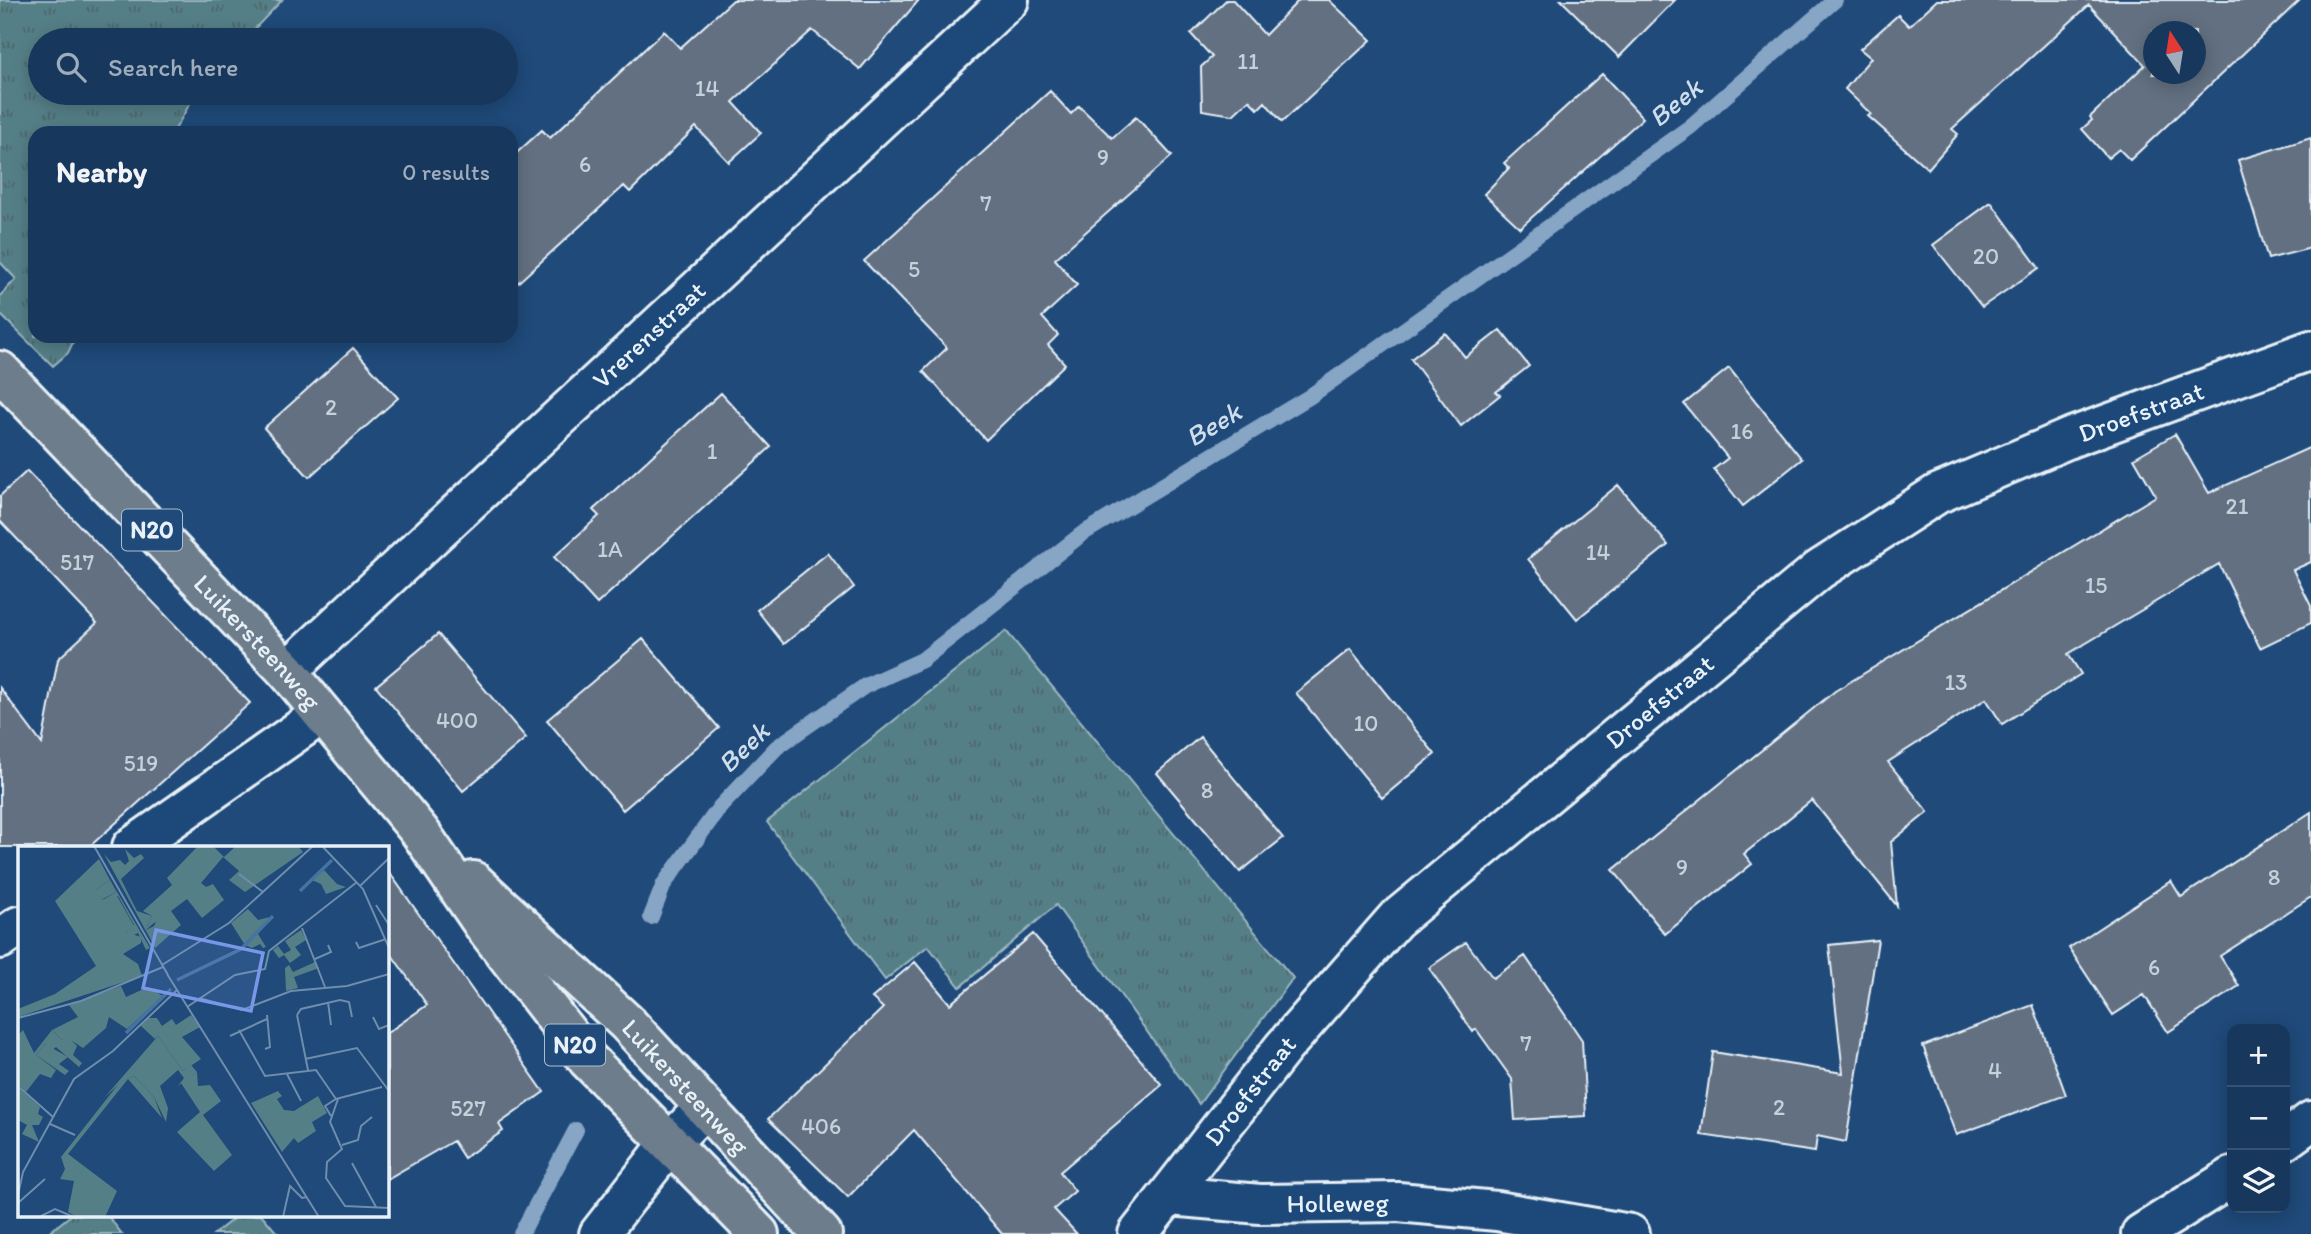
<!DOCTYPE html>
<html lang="en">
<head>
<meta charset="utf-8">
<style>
	body { margin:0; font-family:Itim,sans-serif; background:#244365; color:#f1f3f6 }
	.controls { position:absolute; right:21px; bottom:21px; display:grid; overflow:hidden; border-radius:14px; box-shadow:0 4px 18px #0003 }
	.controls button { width:63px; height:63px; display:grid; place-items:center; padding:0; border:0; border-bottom:2px solid #365272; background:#17385c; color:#f1f3f6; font:35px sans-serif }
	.compass { position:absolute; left:2143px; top:21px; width:63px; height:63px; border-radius:50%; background:#17385c; box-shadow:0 4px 18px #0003; rotate:348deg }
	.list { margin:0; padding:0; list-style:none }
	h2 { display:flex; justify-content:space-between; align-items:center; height:91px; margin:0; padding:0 28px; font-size:30px }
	h2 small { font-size:23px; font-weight:400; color:#9eacbb }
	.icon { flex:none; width:38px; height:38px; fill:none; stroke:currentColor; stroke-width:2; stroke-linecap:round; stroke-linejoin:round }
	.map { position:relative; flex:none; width:2311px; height:1234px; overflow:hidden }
	.search { position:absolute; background:#17385c; box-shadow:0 4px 18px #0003; left:28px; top:28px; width:490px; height:77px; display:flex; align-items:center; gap:18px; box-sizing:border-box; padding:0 24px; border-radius:38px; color:#9eacbb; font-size:26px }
	.panel { position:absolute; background:#17385c; box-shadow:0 4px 18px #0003; left:28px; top:126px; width:490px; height:217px; border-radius:21px }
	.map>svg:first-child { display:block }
	.grass { fill:url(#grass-tufts); stroke:#9eb8c0; stroke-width:2 }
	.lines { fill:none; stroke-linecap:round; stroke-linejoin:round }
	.stream { stroke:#87a5c4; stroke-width:16 }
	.building { fill:#626f81; stroke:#e8f1f8; stroke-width:2; fill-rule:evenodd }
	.minor-casing { stroke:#e8f1f8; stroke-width:44 }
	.major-casing { stroke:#e8f1f8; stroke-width:44 }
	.minor { stroke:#1f4a7a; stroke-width:38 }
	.major { stroke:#6d7d8c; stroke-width:38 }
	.labels { text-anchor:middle; stroke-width:7; stroke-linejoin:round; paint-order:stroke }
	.number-label { font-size:23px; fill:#c6d0da }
	.shield { fill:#1f4a7a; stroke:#acbfd2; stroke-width:2 }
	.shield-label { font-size:24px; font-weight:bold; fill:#e8f1f8 }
	.street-label { font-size:26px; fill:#e8f1f8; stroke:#1f4a7a }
	.water-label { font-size:28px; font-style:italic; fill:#d0deeb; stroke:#1f4a7a }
	.inset-river { fill:none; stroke:#4673a1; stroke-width:3.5 }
	.inset-road { fill:none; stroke:#6f8dac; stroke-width:2 }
	.view { fill:#7897e6; fill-opacity:0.15; stroke:#7897e6; stroke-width:3.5 }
	.inset-edge { fill:none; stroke:#e8f1f8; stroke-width:3.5 }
</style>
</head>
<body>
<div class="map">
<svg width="2311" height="1234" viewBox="0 0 2311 1234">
	<defs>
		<pattern id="grass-tufts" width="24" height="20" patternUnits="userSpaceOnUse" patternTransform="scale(1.75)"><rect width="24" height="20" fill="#547f87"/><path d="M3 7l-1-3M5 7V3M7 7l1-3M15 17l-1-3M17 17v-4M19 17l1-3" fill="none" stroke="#4e666c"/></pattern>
	</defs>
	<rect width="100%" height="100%" fill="#1f4a7a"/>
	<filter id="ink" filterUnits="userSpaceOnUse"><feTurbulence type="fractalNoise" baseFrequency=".0143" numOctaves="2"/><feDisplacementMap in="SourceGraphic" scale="14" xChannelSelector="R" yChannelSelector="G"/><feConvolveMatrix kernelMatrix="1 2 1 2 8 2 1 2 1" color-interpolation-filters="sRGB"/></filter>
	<g filter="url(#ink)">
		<!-- grass -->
		<path class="grass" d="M0 0H282L244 40H40V93H196L173 133H35V336H76L68 353 53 366 0 314V296L16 279 0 262Z
			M1006 631 1293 978 1199 1104 1056 905 960 987 928 946 885 980 767 822Z
			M71 1215H107L122 1234H47Z
			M238 1215H262L278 1234H214Z"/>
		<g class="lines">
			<!-- stream -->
			<path class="stream" d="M651 917 664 884 720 807 777 747 865 686 922 660 1082 534 1309 397 1690 127 1835 0
				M521 1234 576 1130"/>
		</g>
		<!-- building -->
		<path class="building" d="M733 0H919L860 69 812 30 733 102 761 133 729 162 696 127 630 192 624 186 511 289V158L542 130 550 138 664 31 680 48Z
			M1226 0H1233L1265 35 1299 0H1329L1371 40 1282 122 1265 102 1258 109 1249 100 1233 115 1202 110 1201 67 1212 57 1191 34Z
			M1561 0H1675L1619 57Z
			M1937 0H2300L2130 160 2119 149 2108 158 2082 129 2092 120 2090 117 2145 65 2089 5 1952 129 1958 134 1928 169 1868 116 1871 114 1845 89 1871 58 1860 49 1898 15 1909 26ZM2153 32H2195V74H2153Z
			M1602 74 1643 118 1520 228 1484 194 1509 168 1504 163Z
			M1050 91 1071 114 1079 106 1112 138 1136 117 1172 156 1055 259 1077 285 1042 317 1058 335 1048 345 1065 364 986 440 923 371 947 348 864 261Z
			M2311 138V248L2268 259 2238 160Z
			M1991 202 2039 268 1982 307 1933 245Z
			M1500 330 1529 366 1496 392 1500 395 1461 426 1411 359 1445 333 1465 357Z
			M353 348 398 398 309 477 264 428Z
			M1729 368 1802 459 1743 506 1714 469 1728 458 1684 404Z
			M721 393 771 447 597 604 554 557 599 516 593 510Z
			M2175 434 2209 493 2311 447V562L2293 570 2311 606V623L2260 648 2219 564 2068 654 2081 674 2002 724 1986 699 1888 762 1928 812 1891 842 1897 906 1812 800 1744 854 1752 864 1665 934 1613 870 1835 691 2156 496 2134 458Z
			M27 471 250 703 89 847H0V688L42 744 58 659 97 623 0 521V496Z
			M1618 485 1668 545 1577 619 1528 559Z
			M828 553 854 587 784 644 757 610Z
			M438 634 526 738 463 791 376 686Z
			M643 639 719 728 623 810 547 720Z
			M1350 649 1435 754 1382 798 1296 693Z
			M1200 737 1283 838 1240 872 1157 773Z
			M2311 812V897L2220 956 2239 986 2168 1032 2144 995 2113 1015 2069 948 2171 881 2181 897Z
			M387 869 544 1092 499 1124 503 1131 464 1158 453 1141 387 1179V1033L427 1005 387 948Z
			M1033 934 1162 1085 1060 1172 1075 1191 1054 1209 1077 1234H1002L914 1130 848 1197 768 1119 883 1008 872 998 915 962 950 1004Z
			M1878 940 1846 1142 1817 1136 1815 1152 1701 1135 1713 1052 1843 1073 1829 945Z
			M1466 942 1493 978 1525 956 1582 1040 1586 1116 1515 1120 1512 1079 1476 1029 1473 1032 1429 968Z
			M2033 1005 2066 1095 1956 1135 1923 1046Z"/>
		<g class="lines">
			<defs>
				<g id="minor">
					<path id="s1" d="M287 671 1009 0"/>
					<path d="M132 847 322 714"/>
					<path d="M0 939 19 926"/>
					<path d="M2285 1140 2311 1121"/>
					<path id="s2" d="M1170 1196 1260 1204 1398 1202 1497 1211 1630 1234"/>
					<path d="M599 1234 670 1143 704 1108"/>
					<path id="s3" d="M1138 1234 1283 1048 1395 920 1819 570 1937 494 2072 437 2311 350"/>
					<path d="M2141 1234 2232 1177"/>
				</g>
				<g id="major">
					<path id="s4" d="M0 371 287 671 420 832 485 927 588 1060 759 1234"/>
					<path id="s5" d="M473 881 627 1023 822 1234"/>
				</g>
			</defs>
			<!-- minor casing -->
			<use href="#minor" class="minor-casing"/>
			<!-- major casing -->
			<use href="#major" class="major-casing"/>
			<!-- minor -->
			<use href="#minor" class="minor"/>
			<!-- major -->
			<use href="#major" class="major"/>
		</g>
	</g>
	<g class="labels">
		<!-- number labels -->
		<g class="number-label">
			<text x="1248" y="69">11</text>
			<text x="707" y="96">14</text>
			<text x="1103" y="165">9</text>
			<text x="585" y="172">6</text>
			<text x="986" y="211">7</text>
			<text x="1986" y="264">20</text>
			<text x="914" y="277">5</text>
			<text x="331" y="415">2</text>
			<text x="1742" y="439">16</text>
			<text x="712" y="459">1</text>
			<text x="2237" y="514">21</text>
			<text x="610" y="557">1A</text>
			<text x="1598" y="560">14</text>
			<text x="77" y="570">517</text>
			<text x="2096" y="593">15</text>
			<text x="1956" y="690">13</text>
			<text x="457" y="728">400</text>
			<text x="1366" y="731">10</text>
			<text x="141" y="771">519</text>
			<text x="1207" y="798">8</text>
			<text x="1682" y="875">9</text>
			<text x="2274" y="885">8</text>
			<text x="2154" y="975">6</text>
			<text x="1526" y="1051">7</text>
			<text x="1995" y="1078">4</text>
			<text x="1779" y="1115">2</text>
			<text x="468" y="1116">527</text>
			<text x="821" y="1134">406</text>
		</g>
		<!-- shield labels -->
		<g class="shield">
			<rect x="122" y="509.5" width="60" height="41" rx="5"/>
			<rect x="545" y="1024.5" width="60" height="41" rx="5"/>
		</g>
		<g class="shield-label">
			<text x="152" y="538">N20</text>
			<text x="575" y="1053">N20</text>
		</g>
		<!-- street labels -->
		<g class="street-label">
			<text dy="9" stroke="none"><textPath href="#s1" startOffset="494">Vrerenstraat</textPath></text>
			<text dy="9" stroke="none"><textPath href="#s3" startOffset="1316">Droefstraat</textPath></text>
			<text dy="9" stroke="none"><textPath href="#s4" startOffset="374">Luikersteenweg</textPath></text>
			<text dy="9" stroke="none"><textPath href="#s3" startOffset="749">Droefstraat</textPath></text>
			<text dy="9" stroke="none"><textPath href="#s5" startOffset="296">Luikersteenweg</textPath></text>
			<text dy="9" stroke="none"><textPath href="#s3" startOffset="182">Droefstraat</textPath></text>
			<text dy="9" stroke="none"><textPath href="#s2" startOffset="168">Holleweg</textPath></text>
		</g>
		<!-- water labels -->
		<g class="water-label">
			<text transform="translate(1675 102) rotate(-39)" y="10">Beek</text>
			<text transform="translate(1213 424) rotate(-31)" y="10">Beek</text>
			<text transform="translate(743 747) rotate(-44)" y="10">Beek</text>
		</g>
	</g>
	<!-- overview -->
	<g transform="translate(18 846)">
		<rect width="371" height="371" fill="#1f4a7a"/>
		<path d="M180 0H195L206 11 218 0H280L285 6 227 46 211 34 221 25 205 11 183 37 188 41 195 38 206 54 184 72 169 53 153 65 163 79 137 102 128 84 136 80 138 76 129 81 134 70 125 65 154 39 149 32ZM81 13 92 34 77 44 96 41 98 46 83 54 99 50 116 80 108 86 123 91V97L105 108 120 118 124 130 0 171V163L37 148 78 120 37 55ZM306 24 319 38 328 41 308 48 303 38 294 34ZM230 63 240 74 252 71 240 88 248 101 245 102 242 98 234 102 227 99 213 77ZM283 84 288 94 277 101 283 109 272 117 266 109 261 112 255 104 260 100 266 108 273 104 267 95ZM297 116 301 122 276 131 280 142 268 145 267 122 271 119 275 126ZM103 140 108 151 130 141 145 150 109 183 91 171 88 182 65 202 51 193 44 194 34 184 60 171 51 159ZM173 169 182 181 164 191 183 213 165 225 140 190 137 193 122 179 129 172H139L144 180 154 173 158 179ZM27 198 50 211 41 218 51 225 47 229 18 209ZM179 226 180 240 192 239 203 255 185 269 214 309 196 325 159 286 182 266 163 237ZM116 230 136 251 144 272 110 233 50 308 99 345 87 371H59L50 366 56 335 42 333 47 323 43 311 102 236ZM0 241 22 261 20 268 25 271 21 279H14L21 296 4 288 9 279 0 274ZM260 245 264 250 259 253 266 264 276 265 300 250 309 267 294 276 298 285 280 297 276 292 264 306 233 257Z" fill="#547f87"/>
		<path d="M107 3 116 12 123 8 126 12 103 33 119 65 134 70 129 81 149 65 128 84 135 98 86 8 93 16 102 14 107 19 111 15ZM92 34 132 102 128 104 120 87 112 91 108 86 116 79 100 50 85 59 83 55 98 46 96 41 81 50 77 44ZM5 184 16 207 34 184 44 194 51 192 59 200 55 209 64 217 61 221 38 201 34 204 27 198 18 209 38 224 33 232 22 228 8 246 0 238V189ZM140 190 165 225 173 219 179 226 160 240 166 232 160 224 142 240 150 262 148 276 136 251 116 230 103 236 86 252Z" fill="#547f87"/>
		<path class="inset-river" d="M282 45 314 14M159 134 223 103 255 70M108 187 153 143"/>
		<path class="inset-road" d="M76 0 150 129M304 0 345 43 371 102M221 28 245 46M342 40 371 12M358 59 371 79M284 82 307 141M338 96 341 102 368 93M297 113 313 106 310 99M144 119 211 77 295 0M149 128 301 371M181 152 224 164 273 145 329 140 371 128M310 156 313 179M169 161 217 129 247 123 251 105 339 36M279 169 283 163 322 154 331 156 334 171M279 169 290 224M355 171 361 183 371 179M0 172 63 155 145 121M221 184 247 230 298 224 318 253M212 190 249 173M247 203 252 201 249 169M287 213 339 202 371 245M269 228 283 255M0 240 35 271M320 253 312 276 324 303 309 316 308 332 327 360 371 362M313 270 307 260 318 253 364 241M32 278 57 289M324 299 340 294 343 280 354 271M371 302V343M334 317 358 361M0 349 5 326 56 233 95 205 159 144M0 357 27 333M21 371 37 363 56 371M265 371 272 340 284 352 289 351"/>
		<path class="view" d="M138 84 245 107 233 165 125 142Z"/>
		<rect width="371" height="371" class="inset-edge"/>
	</g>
</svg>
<div class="controls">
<button>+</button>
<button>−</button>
<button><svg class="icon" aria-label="layers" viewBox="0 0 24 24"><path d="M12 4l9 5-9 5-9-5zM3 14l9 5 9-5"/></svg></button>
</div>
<svg class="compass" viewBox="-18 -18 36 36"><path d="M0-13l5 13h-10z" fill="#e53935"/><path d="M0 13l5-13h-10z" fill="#9eacbb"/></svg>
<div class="search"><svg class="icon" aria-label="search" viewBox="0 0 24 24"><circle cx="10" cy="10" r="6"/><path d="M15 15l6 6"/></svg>Search here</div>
<section class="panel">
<h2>Nearby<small>0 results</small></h2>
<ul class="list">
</ul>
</section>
</div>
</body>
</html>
